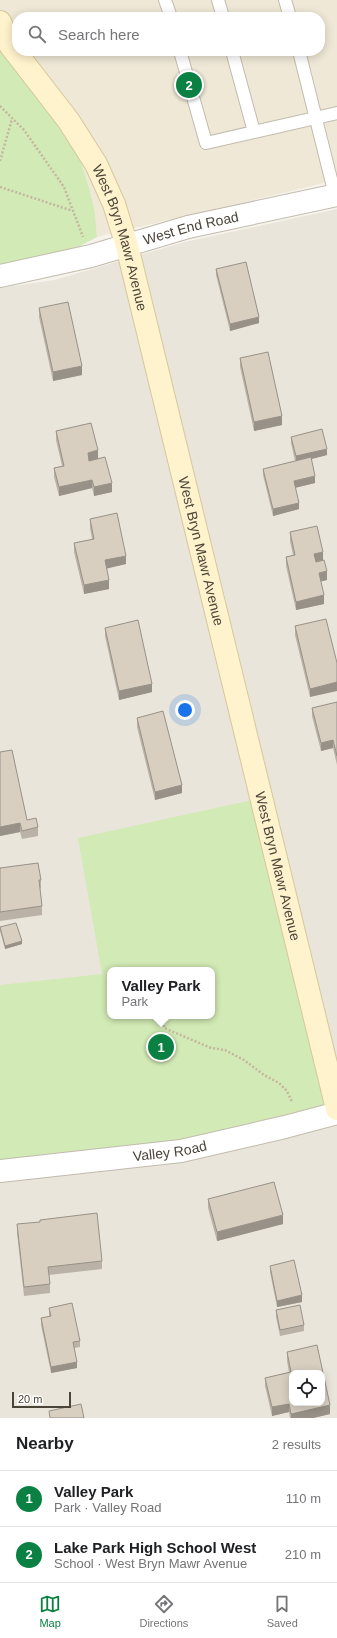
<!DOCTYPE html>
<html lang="en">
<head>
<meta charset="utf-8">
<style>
	body { margin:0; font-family:Arial,sans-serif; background:#f2f2f2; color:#202124 }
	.controls { position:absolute; right:12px; bottom:12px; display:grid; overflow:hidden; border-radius:8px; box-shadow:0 2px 10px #0003 }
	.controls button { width:36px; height:36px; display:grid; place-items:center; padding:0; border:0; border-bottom:1px solid #e0e0e0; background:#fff; color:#202124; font:20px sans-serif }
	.scale { position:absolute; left:12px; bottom:10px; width:59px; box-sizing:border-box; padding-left:4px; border:2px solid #4b4439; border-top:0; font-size:11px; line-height:14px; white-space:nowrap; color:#4b4439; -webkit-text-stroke:3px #fff; paint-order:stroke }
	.you { position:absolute; left:185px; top:710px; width:14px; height:14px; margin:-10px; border:3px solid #fff; border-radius:50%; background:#1a73e8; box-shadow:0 0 0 6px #1a73e833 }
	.badge { display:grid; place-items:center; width:26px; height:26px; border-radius:50%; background:#0b8043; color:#fff; font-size:13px; font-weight:700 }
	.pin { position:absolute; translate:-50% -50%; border:2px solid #fff; box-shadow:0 1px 4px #0006 }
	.popup { position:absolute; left:107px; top:967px; width:108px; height:52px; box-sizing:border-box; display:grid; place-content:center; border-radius:8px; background:#fff; filter:drop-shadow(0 1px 3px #0005); font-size:13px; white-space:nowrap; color:#757577 }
	.popup b { font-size:15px; color:#202124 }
	.popup::after { content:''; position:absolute; left:50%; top:100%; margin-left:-8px; border:8px solid transparent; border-top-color:#fff }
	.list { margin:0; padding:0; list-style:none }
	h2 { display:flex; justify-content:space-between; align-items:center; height:52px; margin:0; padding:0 16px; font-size:17px }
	h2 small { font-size:13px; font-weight:400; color:#757577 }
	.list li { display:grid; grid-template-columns:26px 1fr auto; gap:12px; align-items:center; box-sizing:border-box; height:56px; padding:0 16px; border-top:1px solid #e0e0e0 }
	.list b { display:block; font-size:15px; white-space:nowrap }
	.list p { margin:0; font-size:13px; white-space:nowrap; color:#757577 }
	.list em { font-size:13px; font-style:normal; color:#757577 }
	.icon { flex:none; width:22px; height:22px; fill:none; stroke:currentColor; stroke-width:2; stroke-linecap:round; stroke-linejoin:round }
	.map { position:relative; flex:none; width:337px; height:1418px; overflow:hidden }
	.search { position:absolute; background:#fff; box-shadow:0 2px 10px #0003; left:12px; right:12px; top:12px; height:44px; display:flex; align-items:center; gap:10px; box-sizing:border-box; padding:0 14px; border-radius:16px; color:#757577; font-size:15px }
	.sheet { height:164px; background:#fff }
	nav { display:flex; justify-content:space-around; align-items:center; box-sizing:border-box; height:56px; border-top:1px solid #e0e0e0; background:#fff; font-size:11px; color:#757577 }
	nav a { display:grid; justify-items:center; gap:2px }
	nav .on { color:#0b8043 }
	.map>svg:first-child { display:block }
	.residential { fill:#eae5da; fill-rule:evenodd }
	.education { fill:#efe8d6; fill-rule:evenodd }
	.green { fill:#d2eab5; fill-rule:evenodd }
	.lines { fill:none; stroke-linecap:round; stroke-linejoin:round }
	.lane-casing { stroke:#c2bbae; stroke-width:14 }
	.street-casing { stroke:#c2bbae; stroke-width:24 }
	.secondary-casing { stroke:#d6c79b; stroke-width:24 }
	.path { stroke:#c4b79f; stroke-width:2.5; stroke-dasharray:2 2; stroke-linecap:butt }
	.lane { stroke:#fff; stroke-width:12 }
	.street { stroke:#fff; stroke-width:22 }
	.secondary { stroke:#fff3cd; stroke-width:22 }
	.wall { fill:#bab2a6 }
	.shaded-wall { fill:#979187 }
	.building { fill:#d8cfc1; stroke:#979187; fill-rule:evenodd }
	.labels { text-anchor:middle; stroke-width:3.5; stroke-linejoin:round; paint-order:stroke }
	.street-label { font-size:14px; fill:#4b4439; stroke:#fff }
</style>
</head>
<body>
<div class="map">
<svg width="337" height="1418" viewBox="0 0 337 1418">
	<rect width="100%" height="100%" fill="#f6f3ec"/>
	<!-- residential -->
	<path class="residential" d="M337 209V1418H0V288L54 280 185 242ZM110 970H212V1016H110ZM292 1373H322V1403H292Z"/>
	<!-- education -->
	<path class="education" d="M0 0H337V180L97 237 95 213 90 191 68 120 10 45 0 22ZM17 17H320V51H17Z"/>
	<!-- green -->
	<path class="green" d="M0 22 68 120 90 191 95 213 97 237 80 246 0 267Z
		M262 798 337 1109 285 1127 0 1171V985L102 974 78 838ZM110 970H212V1016H110Z"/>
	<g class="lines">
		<defs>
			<path id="lane" d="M165 0 171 17
				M218 0 223 17
				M285 0 290 17
				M180 51 206 143 337 113
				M232 51 254 132
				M299 51 335 195"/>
			<g id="street">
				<path id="s1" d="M0 276 91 256 188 227 337 195"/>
				<path id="s2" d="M0 1171 181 1151 285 1127 337 1113"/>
			</g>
			<g id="secondary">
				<path id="s3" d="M0 22 10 45 68 120 96 164 114 204 127 246 337 1109"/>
			</g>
		</defs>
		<!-- lane casing -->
		<use href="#lane" class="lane-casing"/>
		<!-- street casing -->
		<use href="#street" class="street-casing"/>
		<!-- secondary casing -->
		<use href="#secondary" class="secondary-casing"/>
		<!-- path -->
		<path class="path" d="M0 106 24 130 64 187 83 237
			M0 161 12 119
			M0 187 73 211
			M159 1016 165 1021 164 1028 211 1048 225 1050 244 1060 264 1075 279 1083 287 1091 292 1102"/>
		<!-- lane -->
		<use href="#lane" class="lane"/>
		<!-- street -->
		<use href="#street" class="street"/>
		<!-- secondary -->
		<use href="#secondary" class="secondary"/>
	</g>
	<!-- wall -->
	<path class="wall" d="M216 269 259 323 230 331 216 275Z
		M39 308 82 375 53 381 39 317Z
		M240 358 282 425 254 431 240 367Z
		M56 431 98 459 112 492 94 496 92 488 59 496 54 477V468L62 466 56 440Z
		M291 437 327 455 311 459 315 483 295 488 299 509 273 516 263 475V469L295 461 291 443Z
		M90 519 126 564 107 568 109 589 84 594 74 552V543L92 539 90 528Z
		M290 532 323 560 327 580 321 581 324 604 296 610 286 566V557L293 555 290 541Z
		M295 626 337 663 310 697 295 635Z
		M105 628 152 692 119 700 105 636Z
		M337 702V765L333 748 321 751 312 716V708Z
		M137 718 182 793 155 800 137 727Z
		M0 752 27 820 38 827V836L22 839 20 832 0 836Z
		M0 868 41 880V888L40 889 42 906V915L0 921Z
		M0 927 22 944 5 949 0 931Z
		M208 1199 283 1224 217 1241 208 1208Z
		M17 1224 102 1261V1269L49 1275 50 1284V1293L24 1296 17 1233Z
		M270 1266 302 1302 277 1307 270 1272Z
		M49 1308 80 1341V1347L74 1348 77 1368 51 1373 41 1325V1318L49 1317Z
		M276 1310 304 1325V1331L280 1336 276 1317Z
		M287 1352 330 1414 313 1418H290L289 1412 272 1416 265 1386V1378L289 1372 287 1361Z"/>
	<!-- shaded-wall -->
	<path class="shaded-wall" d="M259 317V323L230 331V324Z
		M82 366V375L53 381V372Z
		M282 416V425L254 431V422Z
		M327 449V455L296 463V456Z
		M98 450V459L88 462V453Z
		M315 476V483L294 488V481Z
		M92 480V488L59 496V487Z
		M112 483V492L94 496V487Z
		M299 503V509L273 516V509Z
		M323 552V560L314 562V554Z
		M126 556V564L105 569V560Z
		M327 571V580L319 582V573Z
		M109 580V589L84 594V585Z
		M324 595V604L296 610V602Z
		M337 682V691L310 697V689Z
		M152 684V692L119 700V691Z
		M333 740V748L321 751V743Z
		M182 785V793L155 800V792Z
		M20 823V832L0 836V827Z
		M22 941V944L5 949V946Z
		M283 1215V1224L217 1241V1232Z
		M302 1295V1302L277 1307V1301Z
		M77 1362V1368L51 1373V1367Z
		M289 1404V1412L272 1416V1407Z
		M330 1405V1414L313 1418H291V1414Z"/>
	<!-- building -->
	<path class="building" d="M246 262 259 317 230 324 216 269Z
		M68 302 82 366 53 372 39 308Z
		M268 352 282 416 254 422 240 358Z
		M91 423 98 450 88 453 89 461 105 457 112 483 94 487 92 480 59 487 54 468 64 466 56 431Z
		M322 429 327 449 296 456 291 437Z
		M311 457 315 476 294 481 299 503 273 509 263 469Z
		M117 513 126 556 105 560 109 580 84 585 74 543 94 539 90 519Z
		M317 526 323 552 314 554 316 562 324 560 327 571 319 573 324 595 296 602 286 557 295 555 290 532Z
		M326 619 337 663V682L310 689 295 626Z
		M138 620 152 684 119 691 105 628Z
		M337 702V756L333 740 321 743 312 708Z
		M163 711 182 785 155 792 137 718Z
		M12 750 27 820 36 818 38 827 22 831 20 823 0 827V752Z
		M38 863 41 880H39L42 906 0 912V868Z
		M16 923 22 941 5 946 0 927Z
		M274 1182 283 1215 217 1232 208 1199Z
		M97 1213 102 1261 48 1267 50 1284 24 1287 17 1224 40 1222V1220Z
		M294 1260 302 1295 277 1301 270 1266Z
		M72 1303 80 1341 73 1342 77 1362 51 1367 41 1318 51 1316 49 1308Z
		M300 1305 304 1325 280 1330 276 1310Z
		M317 1345 330 1405 291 1414 289 1404 272 1407 265 1378 291 1372 287 1352ZM292 1373H322V1403H292Z
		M81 1404 84 1418H50L49 1411Z"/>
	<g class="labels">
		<!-- street labels -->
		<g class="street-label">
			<text dy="5" stroke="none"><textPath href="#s1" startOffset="197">West End Road</textPath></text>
			<text dy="5" stroke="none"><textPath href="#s3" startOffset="250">West Bryn Mawr Avenue</textPath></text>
			<text dy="5" stroke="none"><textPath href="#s3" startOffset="574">West Bryn Mawr Avenue</textPath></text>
			<text dy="5" stroke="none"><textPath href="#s3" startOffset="898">West Bryn Mawr Avenue</textPath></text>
			<text dy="5" stroke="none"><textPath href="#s2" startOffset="171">Valley Road</textPath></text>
		</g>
	</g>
</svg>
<div class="controls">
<button><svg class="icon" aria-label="locate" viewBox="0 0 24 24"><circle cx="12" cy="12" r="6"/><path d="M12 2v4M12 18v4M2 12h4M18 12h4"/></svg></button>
</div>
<div class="scale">20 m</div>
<div class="you"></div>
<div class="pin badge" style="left:161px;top:1047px">1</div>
<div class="popup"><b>Valley Park</b>Park</div>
<div class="pin badge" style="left:189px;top:85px">2</div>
<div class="search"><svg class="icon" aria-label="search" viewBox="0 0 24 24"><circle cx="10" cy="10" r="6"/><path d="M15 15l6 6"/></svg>Search here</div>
</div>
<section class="sheet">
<h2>Nearby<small>2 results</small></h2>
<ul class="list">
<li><span class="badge">1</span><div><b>Valley Park</b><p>Park · Valley Road</p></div><em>110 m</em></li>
<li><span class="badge">2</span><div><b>Lake Park High School West</b><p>School · West Bryn Mawr Avenue</p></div><em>210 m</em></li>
</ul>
</section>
<nav>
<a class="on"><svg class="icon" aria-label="map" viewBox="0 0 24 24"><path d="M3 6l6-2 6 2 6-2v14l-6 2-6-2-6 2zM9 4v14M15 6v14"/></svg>Map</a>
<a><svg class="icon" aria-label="directions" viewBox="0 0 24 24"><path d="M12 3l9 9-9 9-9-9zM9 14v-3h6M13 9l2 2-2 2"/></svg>Directions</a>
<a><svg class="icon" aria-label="saved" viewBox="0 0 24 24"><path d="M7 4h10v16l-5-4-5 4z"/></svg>Saved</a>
</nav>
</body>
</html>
